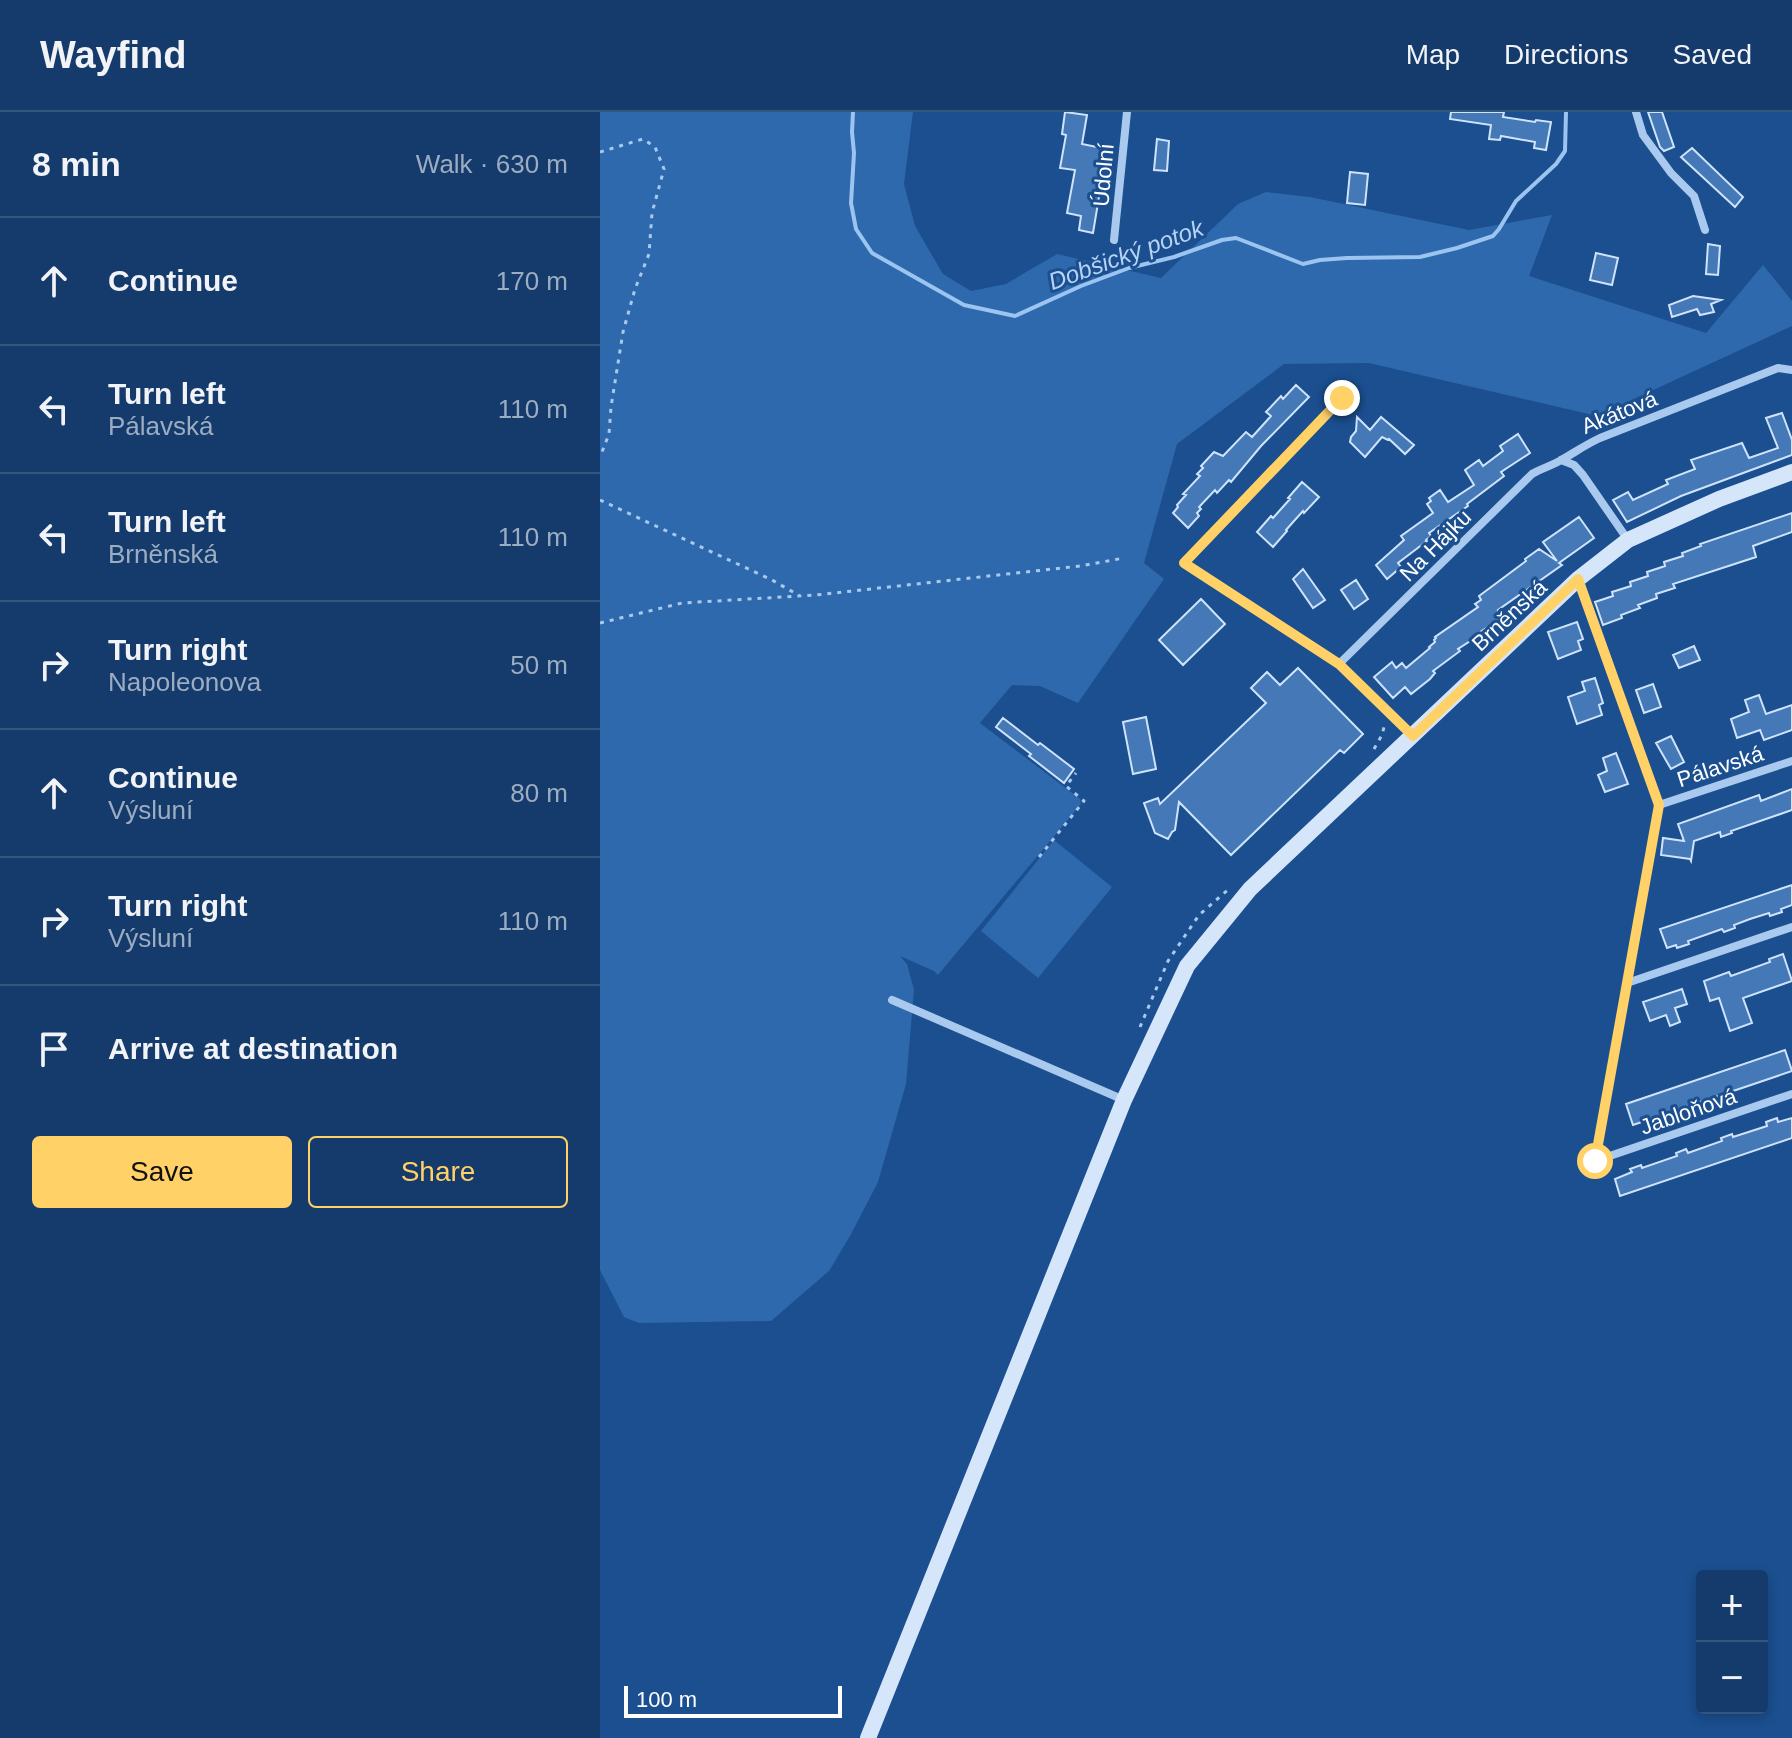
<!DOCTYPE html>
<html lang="en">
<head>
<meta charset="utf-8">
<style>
	body { margin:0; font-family:Arial,sans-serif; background:#1d4271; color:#f1f3f6 }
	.controls { position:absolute; right:24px; bottom:24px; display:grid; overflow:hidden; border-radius:8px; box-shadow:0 4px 12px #0003 }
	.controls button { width:72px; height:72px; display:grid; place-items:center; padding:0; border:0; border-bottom:2px solid #33557e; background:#143b6b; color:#f1f3f6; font:40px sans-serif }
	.scale { position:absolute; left:24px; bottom:20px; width:218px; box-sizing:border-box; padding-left:8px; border:4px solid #fff; border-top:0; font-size:22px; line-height:28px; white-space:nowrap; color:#fff; -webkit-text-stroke:6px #1b4f8f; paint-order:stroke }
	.stop { position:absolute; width:24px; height:24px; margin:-18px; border:6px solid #ffd166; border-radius:50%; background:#fff }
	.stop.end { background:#ffd166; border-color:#fff; box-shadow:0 2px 8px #0008 }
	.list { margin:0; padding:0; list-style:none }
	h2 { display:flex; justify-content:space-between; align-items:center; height:104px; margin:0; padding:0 32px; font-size:34px }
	h2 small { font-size:26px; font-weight:400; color:#9dadc1 }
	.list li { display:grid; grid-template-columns:52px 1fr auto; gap:24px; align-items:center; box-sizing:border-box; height:128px; padding:0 32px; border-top:2px solid #33557e }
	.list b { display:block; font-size:30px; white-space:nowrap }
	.list p { margin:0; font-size:26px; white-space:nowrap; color:#9dadc1 }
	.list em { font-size:26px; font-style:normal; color:#9dadc1 }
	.actions { display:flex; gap:16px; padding:24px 32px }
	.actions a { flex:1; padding:18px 0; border:2px solid #ffd166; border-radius:8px; text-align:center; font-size:28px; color:#ffd166 }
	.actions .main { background:#ffd166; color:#111 }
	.icon { flex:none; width:44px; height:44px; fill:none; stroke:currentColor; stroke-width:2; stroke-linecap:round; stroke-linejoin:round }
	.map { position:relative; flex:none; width:1192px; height:1626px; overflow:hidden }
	header { display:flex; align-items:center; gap:48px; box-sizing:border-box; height:112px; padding:0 40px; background:#143b6b; border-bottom:2px solid #33557e }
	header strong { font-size:38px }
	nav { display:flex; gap:44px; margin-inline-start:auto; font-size:28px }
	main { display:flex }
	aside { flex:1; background:#143b6b }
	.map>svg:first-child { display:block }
	.green { fill:#2e69ad }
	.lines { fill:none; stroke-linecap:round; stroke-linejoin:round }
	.stream { stroke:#9cc4f0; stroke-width:4 }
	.building { fill:#4478b7; stroke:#cfe3fa; stroke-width:2 }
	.path { stroke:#a9c9ee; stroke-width:3; stroke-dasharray:4 6; stroke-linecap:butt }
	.street { stroke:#a9c9ee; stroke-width:8 }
	.secondary { stroke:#d6e6fa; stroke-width:16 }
	.route { stroke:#ffd166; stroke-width:10 }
	.labels { text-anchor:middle; stroke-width:6; stroke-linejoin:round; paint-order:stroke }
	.street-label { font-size:22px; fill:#fff; stroke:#1b4f8f }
	.water-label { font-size:24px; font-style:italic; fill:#b5d3f5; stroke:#1b4f8f }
</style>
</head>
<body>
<header>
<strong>Wayfind</strong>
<nav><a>Map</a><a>Directions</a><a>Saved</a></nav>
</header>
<main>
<aside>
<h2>8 min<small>Walk · 630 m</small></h2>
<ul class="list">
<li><svg class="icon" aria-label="ahead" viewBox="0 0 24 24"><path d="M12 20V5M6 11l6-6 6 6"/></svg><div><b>Continue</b></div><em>170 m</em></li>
<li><svg class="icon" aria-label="left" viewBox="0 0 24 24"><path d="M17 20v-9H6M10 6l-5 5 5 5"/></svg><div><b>Turn left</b><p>Pálavská</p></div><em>110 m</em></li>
<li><svg class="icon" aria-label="left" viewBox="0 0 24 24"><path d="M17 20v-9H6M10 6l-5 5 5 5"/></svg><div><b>Turn left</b><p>Brněnská</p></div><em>110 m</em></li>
<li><svg class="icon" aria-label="right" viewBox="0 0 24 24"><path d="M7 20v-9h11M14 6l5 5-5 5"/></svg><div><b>Turn right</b><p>Napoleonova</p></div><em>50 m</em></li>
<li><svg class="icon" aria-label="ahead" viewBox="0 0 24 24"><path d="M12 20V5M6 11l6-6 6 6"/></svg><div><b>Continue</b><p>Výsluní</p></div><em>80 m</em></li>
<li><svg class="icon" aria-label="right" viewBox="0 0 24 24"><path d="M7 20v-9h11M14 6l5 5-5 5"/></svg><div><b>Turn right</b><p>Výsluní</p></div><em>110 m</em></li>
<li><svg class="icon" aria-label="arrive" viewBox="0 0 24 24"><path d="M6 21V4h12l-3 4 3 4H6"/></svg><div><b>Arrive at destination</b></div></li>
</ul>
<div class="actions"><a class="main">Save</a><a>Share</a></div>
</aside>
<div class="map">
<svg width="1192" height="1626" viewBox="0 0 1192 1626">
	<rect width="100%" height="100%" fill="#1b4f8f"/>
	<!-- green -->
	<path class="green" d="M0 0H313L304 72 315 114 343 162 371 179 406 172 457 142 561 166 638 92 666 80 710 85 869 118 952 103 929 164 1106 221 1163 153 1192 189V214L997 304 769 251 684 252 577 332 544 451 564 467 478 591 440 574 412 573 380 611 480 687 481 692 338 863 334 859 300 844 307 852 314 878 306 972 278 1070 250 1124 229 1159 171 1209 39 1211 24 1205 0 1158Z
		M454 728 512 775 438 866 381 819Z"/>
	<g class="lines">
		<!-- stream -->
		<path class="stream" d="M253 0 252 20 254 41 251 91 256 117 272 141 364 193 415 204 481 174 529 156 574 145 622 128 636 126 703 152 720 148 747 146 820 145 857 136 893 124 899 117 916 89 956 52 965 39 966 0"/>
	</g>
	<!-- building -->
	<path class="building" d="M465 0 487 3 482 32 507 37 493 121 479 118 481 104 467 101 475 58 460 56 466 23 462 22Z
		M851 0H904L903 5 935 10 936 8 951 10 946 38 934 36 935 30 901 24 900 28 889 27 891 13 850 7Z
		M1048 0H1062L1074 35 1064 39 1060 35Z
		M557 27 569 29 567 59 554 58Z
		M1092 36 1143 85 1135 95 1081 45Z
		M750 60 768 62 765 93 747 91Z
		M1108 132 1120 134 1118 163 1106 162Z
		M996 141 1018 146 1012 173 990 168Z
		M1093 184 1121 188 1111 192 1114 200 1100 203 1097 197 1072 205 1069 193Z
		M696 273 709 285 661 334 631 370 629 368 617 381 615 378 599 395 601 397 597 401 599 404 588 416 573 401 578 395 577 393 586 383 583 382 600 364 597 362 603 356 601 354 614 340 623 344 646 320 652 325 671 304 666 300 681 284 683 287Z
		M1182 301 1192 328V343L1081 384 1027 410 1013 388 1028 380 1033 388 1068 372 1066 368 1095 357 1091 348 1142 331 1149 346 1178 336 1166 306Z
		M757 305 770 318 781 305 814 333 805 342 789 327 788 328 782 325 765 345 750 330 751 325 756 319Z
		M918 322 930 341 901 360 904 364 867 392 868 394 829 421 831 424 826 428 827 429 798 451 801 455 787 467 776 453 804 428 801 424 833 401 827 392 831 389 829 386 840 378 848 390 874 373 865 358 879 348 883 354 903 339 900 334Z
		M702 370 719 385 704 401 703 399 694 409 686 418 687 419 673 435 657 420 671 404 673 406 681 397 690 387 688 386Z
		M1192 401V420L1153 434 1156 445 1073 472 1075 476 1056 482 1057 486 1038 493 1040 496 1021 503 1022 506 1003 513 995 490 1013 484 1012 480 1031 474 1030 470 1048 464 1047 460 1065 454 1064 450 1083 444 1082 441 1101 434 1100 432Z
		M979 405 994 426 959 451 962 453 898 498 903 505 877 522 878 524 858 537 860 539 833 559 835 561 830 567 811 582 805 575 793 586 774 565 792 550 796 556 802 551 806 556 830 536 829 535 835 530 834 528 836 526 835 525 878 495 875 492 881 488 879 484 926 449 925 447 939 437 957 449 943 430Z
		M703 457 725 488 713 496 693 467Z
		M756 468 768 487 754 497 741 478Z
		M601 487 625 512 583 553 559 528Z
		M977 510 983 527 978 529 981 538 958 547 948 520Z
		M1094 534 1100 548 1079 556 1073 543Z
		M698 556 763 622 744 641 740 638 631 743 579 690 575 718 572 720 568 727 555 721 544 691 558 686 560 692 666 591 651 576 667 560 680 573Z
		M995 566 1003 591 999 593 1002 603 977 612 968 585 985 579 982 570Z
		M1053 572 1061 595 1044 601 1036 578Z
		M1159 583 1166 602 1192 593V618L1164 628 1160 618 1137 626 1131 607 1149 600 1145 588Z
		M546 605 556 657 533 662 523 610Z
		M403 606 438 633 440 631 474 657 464 671 429 644 431 642 396 615Z
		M1071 624 1084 650 1071 657 1056 631Z
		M1016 641 1028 672 1005 680 998 663 1007 659 1003 646Z
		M1192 677V698L1131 719 1132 721 1121 725 1120 720 1094 729 1091 749 1090 747 1061 743 1063 726 1084 729 1078 712 1159 683 1161 689Z
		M1192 773V793L1181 797 1182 800 1170 804 1169 801 1150 807 1134 813 1135 816 1124 820 1122 817 1088 829 1089 832 1077 836 1076 833 1067 836 1060 817Z
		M1183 842 1192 869 1143 886 1152 911 1130 919 1119 886 1110 889 1104 869 1129 860 1131 864 1170 850 1169 847Z
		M1082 877 1087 892 1075 896 1080 910 1070 914 1066 903 1050 909 1043 890Z
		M1185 938 1192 959 1033 1013 1026 992Z
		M1177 1006 1178 1010 1192 1006V1026L1020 1084 1015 1067 1032 1060 1030 1057 1041 1053 1042 1056 1077 1044 1076 1041 1086 1037 1088 1041 1122 1029 1121 1026 1132 1022 1133 1025 1167 1014 1166 1010Z"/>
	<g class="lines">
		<!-- path -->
		<path class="path" d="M0 40 43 27 55 35 64 57 52 101 49 142 35 177 23 220 11 295 9 322 0 345
			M0 388 172 468 200 484
			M0 511 82 491 216 483 480 454 524 446
			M774 637 782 623 785 611
			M439 745 484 689 466 674 476 661
			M540 915 568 849 599 803 630 776"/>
		<!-- street -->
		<path class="street" d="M1036 0 1043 23 1071 61 1094 84 1105 118
			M514 128 527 0
			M742 286 584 451 739 552 812 624
			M961 348 974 353 983 363 1028 428
			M979 468 1059 693 1192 649
			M739 552 932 362C942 356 954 353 963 347 977 339 985 333 1000 326L1178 256 1192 258
			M1059 693 995 1049 1192 982
			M1027 871 1192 815
			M292 888 524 988"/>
		<!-- secondary -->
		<path class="secondary" d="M268 1626 524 988 587 854 650 777 978 467 1028 428 1119 387 1192 360"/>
	</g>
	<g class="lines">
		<!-- route -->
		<path class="route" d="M742 286 584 451 739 552 813 624 978 467 1059 693 995 1049"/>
	</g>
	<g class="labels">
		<!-- street labels -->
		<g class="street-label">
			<text transform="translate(503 63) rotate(-85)" y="8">Údolní</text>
			<text transform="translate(1019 300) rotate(-22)" y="8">Akátová</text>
			<text transform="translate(835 433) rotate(-45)" y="8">Na Hájku</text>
			<text transform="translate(909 503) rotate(-43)" y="8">Brněnská</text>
			<text transform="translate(1120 654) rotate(-18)" y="8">Pálavská</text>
			<text transform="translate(1088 999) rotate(-19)" y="8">Jabloňová</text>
		</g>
		<!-- water labels -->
		<g class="water-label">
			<text transform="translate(526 143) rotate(-20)" y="8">Dobšický potok</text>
		</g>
	</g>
</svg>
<div class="controls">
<button>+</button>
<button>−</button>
</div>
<div class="scale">100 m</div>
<div class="stop" style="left:995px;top:1049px"></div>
<div class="stop end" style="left:742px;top:286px"></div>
</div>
</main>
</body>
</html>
